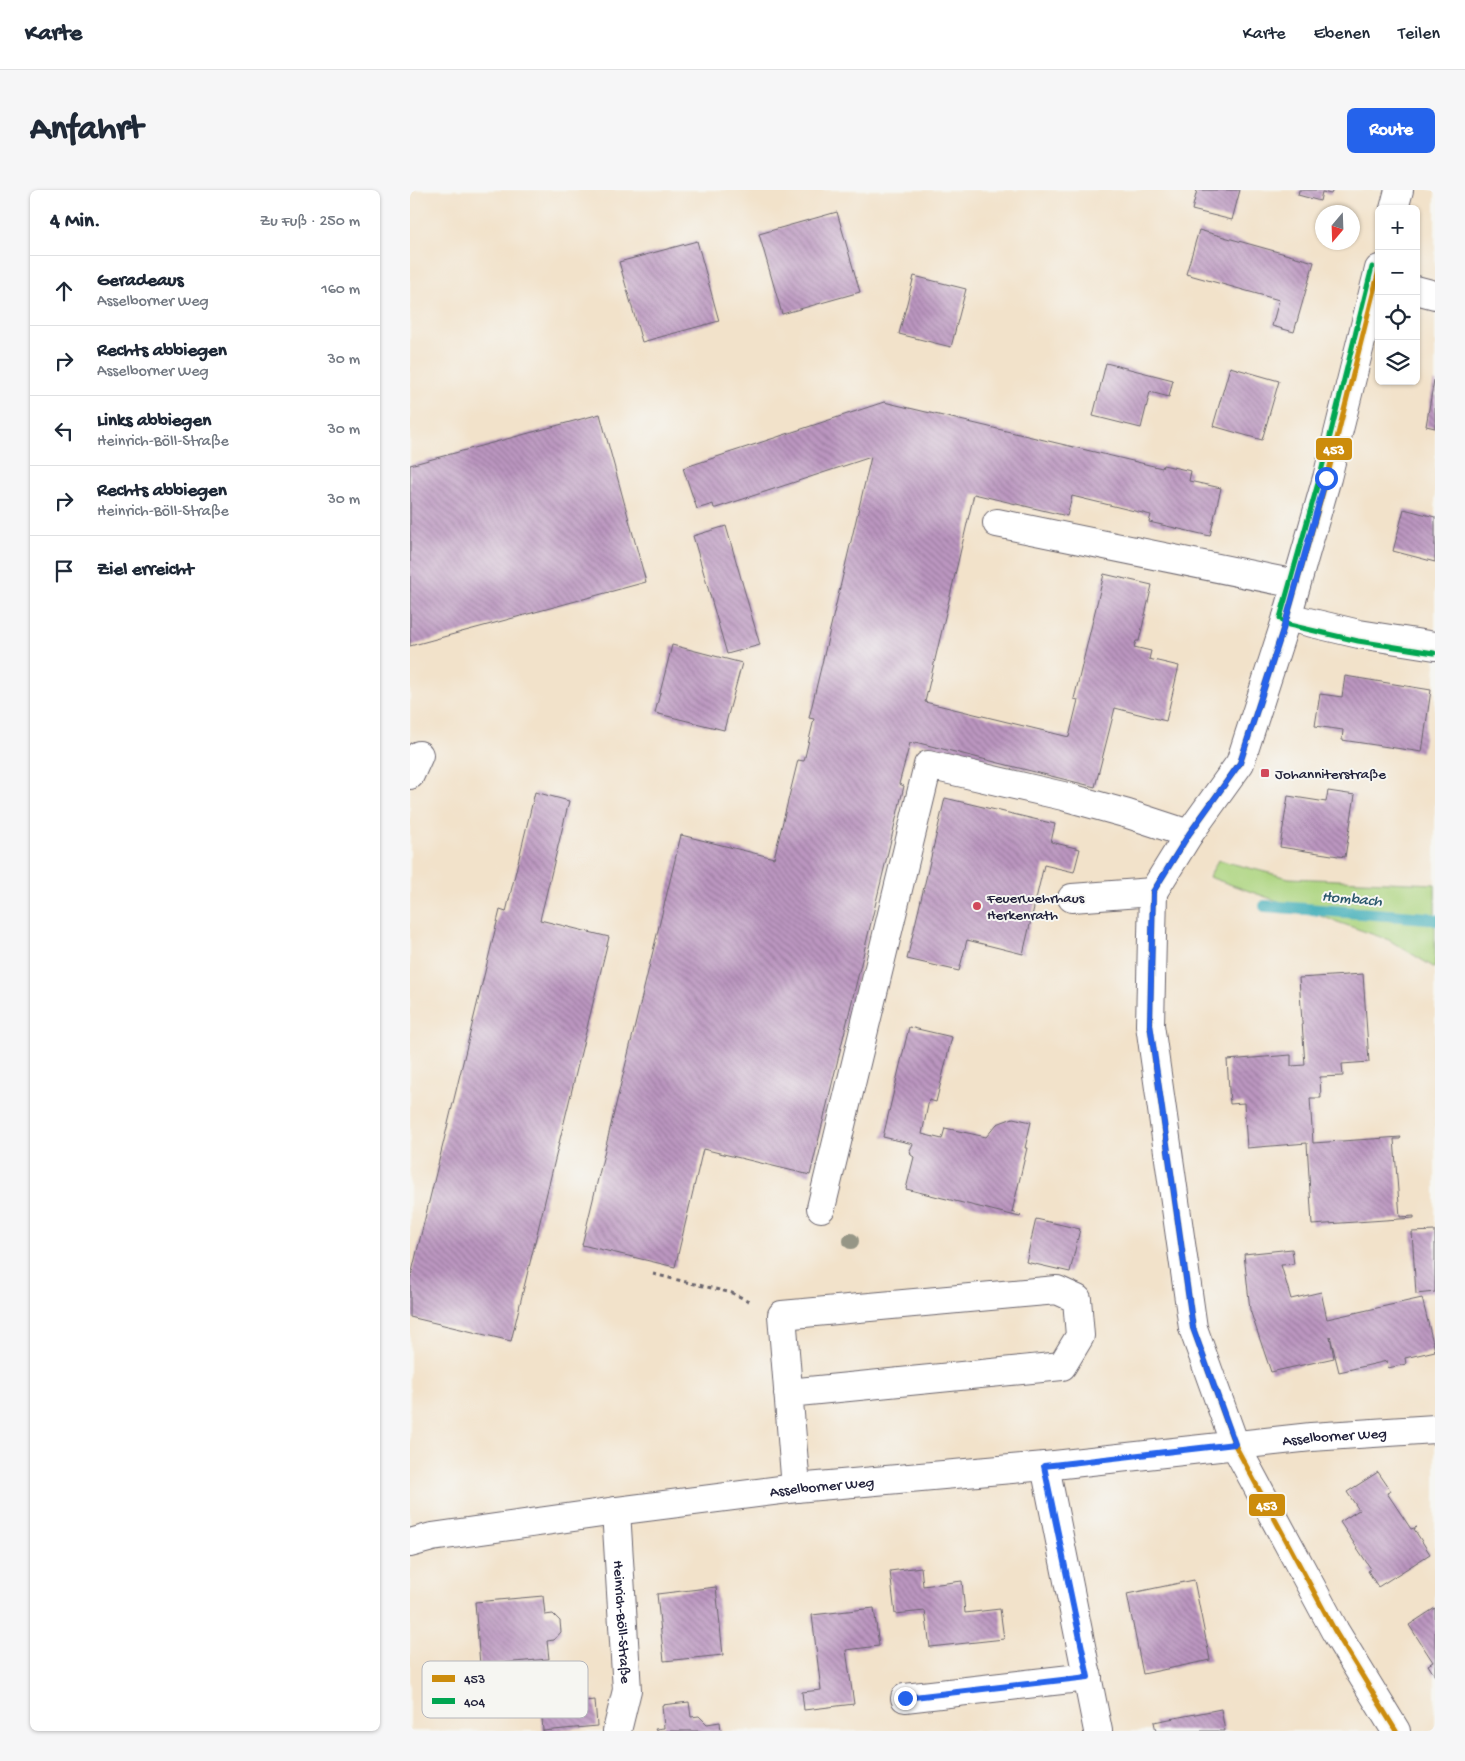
<!DOCTYPE html>
<html lang="de">
<head>
<meta charset="utf-8">
<style>
	body { margin:0; font-family:"Gochi Hand",sans-serif; background:#f6f6f7; color:#1f2937 }
	.controls { position:absolute; right:15px; top:15px; display:grid; overflow:hidden; border-radius:8px; box-shadow:0 1px 4px #0004 }
	.controls button { width:45px; height:45px; display:grid; place-items:center; padding:0; border:0; border-bottom:1px solid #e0e1e3; background:#fff; color:#1f2937; font:25px sans-serif }
	.compass { position:absolute; left:905px; top:15px; width:45px; height:45px; border-radius:50%; background:#fff; box-shadow:0 1px 4px #0004; rotate:199deg }
	.stop { position:absolute; width:15px; height:15px; margin:-11px; border:4px solid #2563eb; border-radius:50%; background:#fff }
	.stop.end { background:#2563eb; border-color:#fff; box-shadow:0 1px 5px #0008 }
	.list { margin:0; padding:0; list-style:none }
	h2 { display:flex; justify-content:space-between; align-items:center; height:65px; margin:0; padding:0 20px; font-size:21px }
	h2 small { font-size:16px; font-weight:400; color:#747a83 }
	.list li { display:grid; grid-template-columns:32px 1fr auto; gap:15px; align-items:center; box-sizing:border-box; height:70px; padding:0 20px; border-top:1px solid #e0e1e3 }
	.list b { display:block; font-size:19px; white-space:nowrap }
	.list p { margin:0; font-size:16px; white-space:nowrap; color:#747a83 }
	.list em { font-size:16px; font-style:normal; color:#747a83 }
	.icon { flex:none; width:28px; height:28px; fill:none; stroke:currentColor; stroke-width:2; stroke-linecap:round; stroke-linejoin:round }
	.map { position:relative; flex:none; width:1025px; height:1541px; overflow:hidden; border-radius:8px }
	header { display:flex; align-items:center; gap:30px; box-sizing:border-box; height:70px; padding:0 25px; background:#fff; border-bottom:1px solid #e0e1e3 }
	header strong { font-size:24px }
	nav { display:flex; gap:28px; margin-inline-start:auto; font-size:18px }
	.intro { display:flex; align-items:center; justify-content:space-between; box-sizing:border-box; height:120px; padding:0 30px }
	h1 { margin:0; font-size:35px }
	.button { padding:12px 22px; border-radius:8px; background:#2563eb; color:#fff; font-size:18px; font-weight:700 }
	main { display:flex; gap:30px; padding:0 30px }
	aside { flex:1; background:#fff; border-radius:8px; box-shadow:0 1px 4px #0004 }
	.map>svg:first-child { display:block }
	.green { fill:#acd47e; stroke:#677b5c }
	.lines { fill:none; stroke-linecap:round; stroke-linejoin:round }
	.stream { stroke:#39aab5; stroke-width:12 }
	.building { fill:url(#building-back-hatch) }
	.minor-casing { stroke:#6b656d; stroke-width:30 }
	.path { stroke:#6b656d; stroke-width:3; stroke-dasharray:4 4; stroke-linecap:butt }
	.minor { stroke:#fff; stroke-width:28 }
	.bus-1-casing { stroke:#f6f6f2; stroke-width:9 }
	.bus-2-casing { stroke:#f6f6f2; stroke-width:9 }
	.bus-1 { stroke:#cc8c0c; stroke-width:5 }
	.bus-2 { stroke:#00a651; stroke-width:5 }
	.tree { fill:#969686 }
	.route { stroke:#2563eb; stroke-width:6 }
	.poi-dot { fill:#d1495b; stroke:#f6f6f2; stroke-width:2 }
	.labels { text-anchor:middle; stroke-width:4; stroke-linejoin:round; paint-order:stroke }
	.poi-label { font-size:15px; fill:#22223b; stroke:#f6f6f2; text-anchor:start }
	.street-label { font-size:15px; fill:#22223b; stroke:#f6f6f2 }
	.water-label { font-size:16px; font-style:italic; fill:#2b586c; stroke:#f6f6f2 }
	.key { fill:#f6f6f2; stroke:#b6b6bb; stroke-width:1 }
	.key-label { font-size:14px; fill:#22223b }
	.line-badge { stroke:#f6f6f2; stroke-width:2 }
	.badge-label { font-size:14px; text-anchor:middle; font-weight:bold; fill:#fff }
</style>
</head>
<body>
<header>
<strong>Karte</strong>
<nav><a>Karte</a><a>Ebenen</a><a>Teilen</a></nav>
</header>
<div class="intro"><h1>Anfahrt</h1><a class="button">Route</a></div>
<main>
<aside>
<h2>4 Min.<small>Zu Fuß · 250 m</small></h2>
<ul class="list">
<li><svg class="icon" aria-label="ahead" viewBox="0 0 24 24"><path d="M12 20V5M6 11l6-6 6 6"/></svg><div><b>Geradeaus</b><p>Asselborner Weg</p></div><em>160 m</em></li>
<li><svg class="icon" aria-label="right" viewBox="0 0 24 24"><path d="M7 20v-9h11M14 6l5 5-5 5"/></svg><div><b>Rechts abbiegen</b><p>Asselborner Weg</p></div><em>30 m</em></li>
<li><svg class="icon" aria-label="left" viewBox="0 0 24 24"><path d="M17 20v-9H6M10 6l-5 5 5 5"/></svg><div><b>Links abbiegen</b><p>Heinrich-Böll-Straße</p></div><em>30 m</em></li>
<li><svg class="icon" aria-label="right" viewBox="0 0 24 24"><path d="M7 20v-9h11M14 6l5 5-5 5"/></svg><div><b>Rechts abbiegen</b><p>Heinrich-Böll-Straße</p></div><em>30 m</em></li>
<li><svg class="icon" aria-label="arrive" viewBox="0 0 24 24"><path d="M6 21V4h12l-3 4 3 4H6"/></svg><div><b>Ziel erreicht</b></div></li>
</ul>
</aside>
<div class="map">
<svg width="1025" height="1541" viewBox="0 0 1025 1541">
	<defs>
		<pattern id="building-back-hatch" width="6" height="6" patternUnits="userSpaceOnUse" patternTransform="scale(1.25)"><rect width="6" height="6" fill="#bb96c0"/><path d="M-1 5l2 2M0 0l6 6M5-1l2 2" fill="none" stroke="#987a9d"/></pattern>
	</defs>
	<rect width="100%" height="100%" fill="#f6f6f2"/>
	<filter id="ink" filterUnits="userSpaceOnUse"><feTurbulence type="fractalNoise" baseFrequency=".02" numOctaves="2"/><feDisplacementMap in="SourceGraphic" scale="10" xChannelSelector="R" yChannelSelector="G"/><feConvolveMatrix kernelMatrix="1 2 1 2 8 2 1 2 1" color-interpolation-filters="sRGB"/></filter>
	<filter id="wash" filterUnits="userSpaceOnUse"><feTurbulence type="fractalNoise" baseFrequency=".0096" numOctaves="4" result="noise"/><feDisplacementMap in="SourceGraphic" scale="20" xChannelSelector="R" yChannelSelector="G"/><feGaussianBlur stdDeviation="1.12" result="paint"/><feColorMatrix in="noise" values="0 0 0 0 0 0 0 0 0 0 0 0 0 0 0 0 0 1.4 0 .05"/><feComposite in="paint" operator="in"/></filter>
	<g filter="url(#wash)">
		<rect width="100%" height="100%" fill="#f2e2ca"/>
		<!-- green -->
		<path class="green" d="M808 670 879 688 1025 694V778L979 750 799 687Z"/>
		<g class="lines">
			<!-- stream -->
			<path class="stream" d="M855 716 1018 728 1025 730"/>
		</g>
		<g id="blocks">
			<!-- building -->
			<path class="building" d="M787 0H830L822 30 782 20Z
				M889 0H923L921 4 912 2 910 11 888 5Z
				M427 22 450 102 372 124 349 44Z
				M789 40 904 72 884 142 862 136 869 110 776 84Z
				M287 51 309 131 232 152 209 72Z
				M504 86 556 99 541 157 489 144Z
				M696 173 763 190 759 207 740 202 731 238 683 226Z
				M820 177 869 191 852 250 803 236Z
				M1024 190 1025 191V238L1016 236Z
				M474 212 752 278 753 275 781 281 779 291 811 298 800 346 739 332 741 325 662 306 657 326 564 304 515 512 659 547 668 510 664 509 694 384 742 395 729 451H726L724 457 741 461 739 469 769 476 756 531 705 518 685 597 505 552V554L500 553 489 594 494 596 400 985 293 959 265 1077 172 1055 271 645 364 668 388 570 394 571 404 529 399 528 461 267 306 318H304L303 314 287 319 273 278Z
				M190 224 236 392 0 456V275Z
				M994 319 1025 327V372L983 361Z
				M316 336 350 455 317 464 283 346Z
				M262 455 332 473 314 540 245 523Z
				M935 486 1021 500 1012 562 932 550 933 540 905 536 910 504 932 507Z
				M918 601 945 605 935 667 870 657 878 606 916 612Z
				M125 602 159 611 130 730 199 747 101 1151 0 1127V1090L90 720 96 722Z
				M535 608 645 634 641 652 670 659 664 682 634 675 613 764 557 750 549 781 497 769Z
				M953 784 959 872 932 874 933 886 910 887 911 908H900L903 953 991 947 990 949H984L990 1027 1004 1026V1028L902 1035 897 953 837 958 834 913 820 914 817 870 881 865V876L895 875 889 788Z
				M499 837 542 847 526 912 519 910 512 944 532 949 535 938 576 947 587 934 603 928 621 932 615 958H617L602 1022 611 1025 610 1027 496 999 504 967 501 965 500 960 503 954 473 947Z
				M626 1029 670 1039 660 1082 616 1072Z
				M1025 1041V1102L1006 1104 1002 1042Z
				M882 1059 884 1074 871 1075 881 1109 911 1102 917 1129 1012 1108 1025 1161 995 1168 996 1174 978 1178 977 1171 929 1182 920 1146 924 1168 861 1182 840 1120 834 1064Z
				M968 1282 981 1301 977 1303 1001 1339 1007 1337 1004 1339 1020 1364 968 1397 958 1381 961 1379 930 1332 949 1320 937 1302Z
				M511 1377 513 1396 552 1391 555 1423 590 1419 594 1449 520 1457 515 1421 485 1424 480 1381Z
				M784 1390 800 1470 733 1484 717 1404Z
				M306 1397 313 1465 254 1471 247 1404Z
				M133 1406 135 1425 143 1424 150 1431 151 1442 144 1450 137 1451 139 1469 70 1475 65 1412Z
				M464 1418 469 1456 436 1460 444 1514 394 1520 392 1502 411 1500 402 1425Z
				M1025 1418V1486L1018 1475 1023 1472 999 1435Z
				M185 1510 187 1536 133 1541 131 1515Z
				M279 1512 281 1527 289 1526 297 1534 310 1532 311 1541H246L245 1539 254 1538 252 1515Z
				M811 1519 815 1541H746L744 1532Z"/>
		</g>
	</g>
	<g filter="url(#ink)">
		<use href="#blocks" fill-opacity="0" stroke="#6b656d" stroke-width="1"/>
		<g class="lines">
			<defs>
				<g id="minor">
					<path d="M984 19 989 0"/>
					<path d="M969 79 917 288 877 427 830 573 779 644 743 702 740 835 783 1138 825 1255 925 1441 986 1541"/>
					<path d="M1006 100 1025 105"/>
					<path d="M587 333 886 394"/>
					<path d="M877 427 949 444 1025 456"/>
					<path d="M0 585 9 565"/>
					<path d="M662 708 743 702"/>
					<path d="M411 1018 518 575 653 606 718 624 779 644"/>
					<path d="M378 1203 652 1176 670 1146 667 1109 647 1100 372 1125 386 1298"/>
					<path d="M635 1276 688 1541"/>
					<path id="s1" d="M206 1321 217 1500 207 1541"/>
					<path id="s2" d="M0 1353 22 1347 206 1321 386 1298 635 1276 901 1247 1025 1239"/>
					<path d="M495 1508 678 1487"/>
				</g>
			</defs>
			<!-- minor casing -->
			<use href="#minor" class="minor-casing"/>
			<!-- path -->
			<path class="path" d="M243 1084 322 1103 341 1112"/>
			<!-- minor -->
			<use href="#minor" class="minor"/>
			<defs>
				<path id="bus-1" d="M969 80 917 288 877 427 830 573 779 644 743 702 740 835 783 1138 825 1255 925 1441 986 1541"/>
				<path id="bus-2" d="M962 77 910 286 870 428 875 434 948 451 1024 463"/>
			</defs>
			<!-- bus-1 casing -->
			<use href="#bus-1" class="bus-1-casing"/>
			<!-- bus-2 casing -->
			<use href="#bus-2" class="bus-2-casing"/>
			<!-- bus-1 -->
			<use href="#bus-1" class="bus-1"/>
			<!-- bus-2 -->
			<use href="#bus-2" class="bus-2"/>
		</g>
		<!-- trees -->
		<circle class="tree" cx="441" cy="1051" r="8"/>
	</g>
	<g class="lines" filter="url(#ink)">
		<!-- route -->
		<path class="route" d="M495 1508 678 1487 634 1276 825 1254 783 1138 740 834 743 702 779 644 830 573 877 427 916 288"/>
	</g>
	<!-- markers -->
	<g class="poi-dot">
		<rect x="850" y="578" width="10" height="10" rx="2.5"/>
		<circle cx="567" cy="716" r="5"/>
	</g>
	<g class="labels">
		<!-- poi labels -->
		<g class="poi-label">
			<text x="865" y="588">Johanniterstraße</text>
			<text x="577" y="712">Feuerwehrhaus<tspan x="577" dy="17">Herkenrath</tspan></text>
		</g>
		<!-- street labels -->
		<g class="street-label">
			<text dy="5" stroke="none"><textPath href="#s2" startOffset="931">Asselborner Weg</textPath></text>
			<text dy="5" stroke="none"><textPath href="#s2" startOffset="416">Asselborner Weg</textPath></text>
			<text dy="5" stroke="none"><textPath href="#s1" startOffset="111">Heinrich-Böll-Straße</textPath></text>
		</g>
		<!-- water labels -->
		<g class="water-label">
			<text transform="translate(942 707) rotate(5)" y="6">Hombach</text>
		</g>
	</g>
	<!-- legend -->
	<rect x="12" y="1471" width="166" height="57" rx="8" class="key"/>
	<rect x="22" y="1485" width="23" height="7" fill="#cc8c0c"/>
	<rect x="22" y="1508" width="23" height="6" fill="#00a651"/>
	<g class="key-label">
		<text x="54" y="1493">453</text>
		<text x="54" y="1516">404</text>
	</g>
	<g class="line-badge">
		<rect x="905" y="247" width="38" height="24" rx="5" fill="#cc8c0c"/>
		<rect x="838" y="1303" width="38" height="24" rx="5" fill="#cc8c0c"/>
	</g>
	<g class="badge-label">
		<text x="924" y="264">453</text>
		<text x="857" y="1320">453</text>
	</g>
</svg>
<div class="controls">
<button>+</button>
<button>−</button>
<button><svg class="icon" aria-label="locate" viewBox="0 0 24 24"><circle cx="12" cy="12" r="6"/><path d="M12 2v4M12 18v4M2 12h4M18 12h4"/></svg></button>
<button><svg class="icon" aria-label="layers" viewBox="0 0 24 24"><path d="M12 4l9 5-9 5-9-5zM3 14l9 5 9-5"/></svg></button>
</div>
<svg class="compass" viewBox="-18 -18 36 36"><path d="M0-13l5 13h-10z" fill="#e53935"/><path d="M0 13l5-13h-10z" fill="#747a83"/></svg>
<div class="stop" style="left:916px;top:288px"></div>
<div class="stop end" style="left:495px;top:1508px"></div>
</div>
</main>
</body>
</html>
